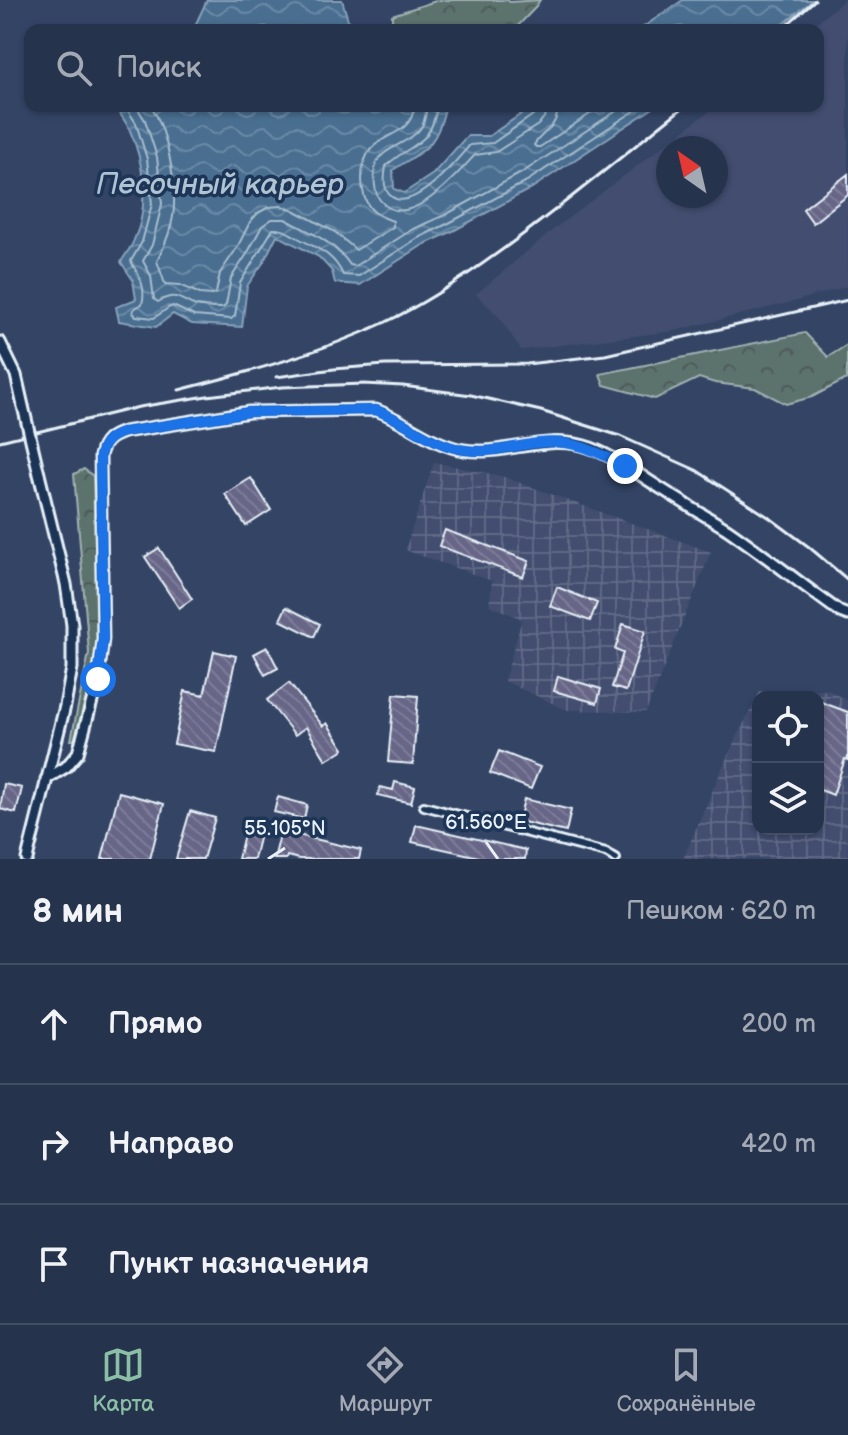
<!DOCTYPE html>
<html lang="ru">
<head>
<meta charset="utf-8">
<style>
	body { margin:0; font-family:"Balsamiq Sans",sans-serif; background:#323f56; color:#f1f3f6 }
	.controls { position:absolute; right:24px; bottom:24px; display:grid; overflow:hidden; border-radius:16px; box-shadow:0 2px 6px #0004 }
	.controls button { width:72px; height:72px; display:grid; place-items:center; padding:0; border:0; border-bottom:2px solid #424e64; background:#26334c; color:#f1f3f6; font:40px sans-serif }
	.compass { position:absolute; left:656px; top:136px; width:72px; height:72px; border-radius:50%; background:#26334c; box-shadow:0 2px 6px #0004; rotate:326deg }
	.stop { position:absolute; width:24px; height:24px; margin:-18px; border:6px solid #1a73e8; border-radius:50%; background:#fff }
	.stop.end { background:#1a73e8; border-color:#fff; box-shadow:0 2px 8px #0008 }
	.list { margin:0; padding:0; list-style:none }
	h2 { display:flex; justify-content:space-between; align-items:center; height:104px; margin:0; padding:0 32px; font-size:34px }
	h2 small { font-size:26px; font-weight:400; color:#a4aab5 }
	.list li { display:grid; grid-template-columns:52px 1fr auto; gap:24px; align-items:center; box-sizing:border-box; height:120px; padding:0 32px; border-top:2px solid #424e64 }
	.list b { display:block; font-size:30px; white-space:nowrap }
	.list em { font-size:26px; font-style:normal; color:#a4aab5 }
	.icon { flex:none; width:44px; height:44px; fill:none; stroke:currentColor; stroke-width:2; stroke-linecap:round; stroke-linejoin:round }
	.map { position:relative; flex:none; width:848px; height:859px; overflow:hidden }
	.search { position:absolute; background:#26334c; box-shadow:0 2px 6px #0004; left:24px; right:24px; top:24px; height:88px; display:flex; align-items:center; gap:20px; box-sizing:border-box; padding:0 28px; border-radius:16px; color:#a4aab5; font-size:30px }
	.sheet { height:464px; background:#26334c }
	nav { display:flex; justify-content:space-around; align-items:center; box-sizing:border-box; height:112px; border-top:2px solid #424e64; background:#26334c; font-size:22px; color:#a4aab5 }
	nav a { display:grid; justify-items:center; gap:4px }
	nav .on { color:#8abfa5 }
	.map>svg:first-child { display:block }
	.built { fill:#434e6f; fill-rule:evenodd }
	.industrial { fill:url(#industrial-grid); fill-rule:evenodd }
	.forest { fill:url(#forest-crowns); stroke:#a2b2b2; stroke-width:2 }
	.water { fill:url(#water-waves); stroke:#88a2ba; stroke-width:2 }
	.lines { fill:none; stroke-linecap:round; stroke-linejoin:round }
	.shore { stroke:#a8bdce; stroke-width:2 }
	.building { fill:url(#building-back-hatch); stroke:#e8f1f8; stroke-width:2 }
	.street-casing { stroke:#e8f1f8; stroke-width:12 }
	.secondary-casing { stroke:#e8f1f8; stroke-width:15 }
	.street { stroke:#1d3557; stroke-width:6 }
	.secondary { stroke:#1d3557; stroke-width:9 }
	.rail { stroke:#e8f1f8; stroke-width:3 }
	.secondary-bridge-casing { stroke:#e8f1f8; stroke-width:15; stroke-linecap:butt }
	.secondary-bridge { stroke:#1d3557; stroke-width:9 }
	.route { stroke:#1a73e8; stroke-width:10 }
	.ticks { fill:none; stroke:#e8f1f8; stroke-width:3 }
	.labels { text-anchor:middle; stroke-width:7; stroke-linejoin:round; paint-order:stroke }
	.water-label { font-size:30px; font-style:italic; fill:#b0c3d4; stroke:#1d3557 }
	.ticks-label { font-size:20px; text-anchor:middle; fill:#e8f1f8; stroke:#1d3557; stroke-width:7; stroke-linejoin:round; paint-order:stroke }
</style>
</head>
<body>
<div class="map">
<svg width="848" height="859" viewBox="0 0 848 859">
	<defs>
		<pattern id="industrial-grid" width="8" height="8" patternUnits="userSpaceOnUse" patternTransform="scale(2)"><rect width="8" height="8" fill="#434e6f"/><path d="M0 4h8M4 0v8" fill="none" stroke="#5e6884"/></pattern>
		<pattern id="forest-crowns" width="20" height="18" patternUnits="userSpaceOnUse" patternTransform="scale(2)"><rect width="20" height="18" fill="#5b726d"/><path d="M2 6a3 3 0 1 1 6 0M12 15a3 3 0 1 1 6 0" fill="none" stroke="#4f5b5a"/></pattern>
		<pattern id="water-waves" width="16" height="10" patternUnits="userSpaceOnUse" patternTransform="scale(2)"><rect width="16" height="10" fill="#486e90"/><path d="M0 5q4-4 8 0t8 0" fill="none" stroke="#6b8aa6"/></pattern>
		<pattern id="building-back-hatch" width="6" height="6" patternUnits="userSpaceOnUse" patternTransform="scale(2)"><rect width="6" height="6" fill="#676687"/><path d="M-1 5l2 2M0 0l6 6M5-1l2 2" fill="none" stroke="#7d7c99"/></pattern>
	</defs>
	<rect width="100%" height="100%" fill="#334465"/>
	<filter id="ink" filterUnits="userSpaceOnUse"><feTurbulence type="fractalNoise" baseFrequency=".0125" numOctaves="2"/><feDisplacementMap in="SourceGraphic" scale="16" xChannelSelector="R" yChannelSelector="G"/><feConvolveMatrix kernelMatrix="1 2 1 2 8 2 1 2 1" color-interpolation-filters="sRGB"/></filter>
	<g filter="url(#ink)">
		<!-- built -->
		<path class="built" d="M844 0H848V286L796 301 674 331 521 350 498 316 476 294 554 229 716 106H818V30H808ZM668 148H716V196H668Z"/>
		<!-- industrial -->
		<path class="industrial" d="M434 462 501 476 711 552 646 712 567 710 504 681 522 619 489 605 492 581 405 550Z
			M828 690 848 701V859H683L726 759 760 691ZM758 697H818V829H758Z"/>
		<!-- forest -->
		<path class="forest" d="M439 0H507L510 2 540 0 534 9 514 30H398L392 22V15Z
			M805 333 828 357 847 345V379L812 397 786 404 755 388 715 383 699 378 655 399 604 385 600 374Z
			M84 469 93 476 98 646 93 674 74 740H71L89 653 74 474Z"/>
		<!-- water -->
		<path class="water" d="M207 0H342L348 20 363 30H193Z
			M683 0H813L781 26 773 30H639Z
			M117 106H443L445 109C435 149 425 149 393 170L394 189 404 193 433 174 467 136H489L530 108V106H656L532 188 453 231 423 245 360 285 335 283 332 271 319 257 277 235 263 263 247 286 242 327 192 324 173 314 156 327 119 321 116 307 136 299 133 280 121 262C125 255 131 248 134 240 150 206 144 161 129 128 125 120 119 115 117 106Z"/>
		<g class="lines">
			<!-- shore -->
			<path class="shore" d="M125 106 136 123 147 159 152 204 142 242 131 261C138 276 147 286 142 304L134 309 133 313 136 316 154 318 168 308 173 306 194 316 231 319 235 316 240 283 273 229C283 228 289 233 298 238 318 249 333 253 343 275L359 276 418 238 449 223 527 181 642 106
				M136 106 145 120 157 157 162 204 152 245 143 261 151 276 154 299 158 302C177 291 179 300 196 306 204 308 214 308 223 308L226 305 231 278 247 254 262 226 272 219H285C309 232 335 242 350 265L355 266 413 229 445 215 523 172 624 106
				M151 106C167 130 175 177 174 205 174 223 165 246 157 261L165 284 180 285 200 294 212 295 216 293 220 273 237 248 250 222 258 213 269 207 281 206 292 209 335 232 356 250 393 227V221C385 218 377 216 371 209 359 195 359 163 371 149 389 130 409 136 415 106
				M427 106C426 112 425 119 423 124 414 143 383 146 376 164 373 173 374 193 380 200 407 235 458 173 475 155L496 152 538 125 545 116 546 106
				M437 106C431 148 411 142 386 166 384 178 382 194 396 199 419 206 456 161 470 145L493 143 533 115 536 106
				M558 106C557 130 544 129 534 145L536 147H540L602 106"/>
		</g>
		<!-- building -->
		<path class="building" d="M848 174V195L813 223 803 209Z
			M251 478 271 510 246 526 225 494Z
			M445 530 529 561 523 577 439 546Z
			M159 548 192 599 179 608 145 557Z
			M557 587 597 603 590 621 550 606Z
			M286 607 320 624 314 637 280 620Z
			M623 624 645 631 626 691 612 687 623 653 615 650Z
			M267 647 278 668 265 675 254 654Z
			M214 651 236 656 216 752 174 744 185 691 204 695Z
			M558 676 601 689 597 703 554 691Z
			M289 683 323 726 327 723 344 749 326 760 306 727 295 735 267 700Z
			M394 694 418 696 413 764 388 762Z
			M818 701 848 712V760L845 759 833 795 818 789Z
			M499 751 540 767 531 789 490 773Z
			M395 782 415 787 411 803 378 795 380 787 393 790Z
			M4 784 22 788 16 813 0 809Z
			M119 792 164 804 150 859H102Z
			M278 797 307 805 304 819 274 812Z
			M524 799 571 810 566 832 519 821Z
			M190 811 215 818 203 859H176Z
			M247 822 262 826 254 859H238Z
			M416 825 526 850 525 859H488L412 842Z
			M281 831 361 850 359 859H299L287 856 286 859H274Z"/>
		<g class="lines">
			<defs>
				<path id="street" d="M424 806 606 853 616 859"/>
				<path id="secondary" d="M0 342 16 375 23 406
					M46 779 66 767 78 753 98 679 103 639 100 456C103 441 111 436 124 432L249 412 376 410C406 421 432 445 464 450 506 456 549 432 591 448 617 458 641 476 665 491 685 504 706 516 727 529 765 555 802 585 840 612L848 615
					M27 859 65 706 72 668V625L66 584 39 474"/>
			</defs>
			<!-- street casing -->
			<use href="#street" class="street-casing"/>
			<!-- secondary casing -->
			<use href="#secondary" class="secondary-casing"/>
			<!-- street -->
			<use href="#street" class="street"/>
			<!-- secondary -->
			<use href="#secondary" class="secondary"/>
			<!-- rail -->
			<path class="rail" d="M781 30 815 0
				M276 377 334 369 385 365 527 364 605 355 848 300
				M179 390C250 372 319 353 386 322 426 303 463 278 499 252 563 206 623 155 685 106
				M0 441 139 407 207 396 282 387 364 384 403 386 471 395 541 411 620 436 696 470 770 518 809 547 848 580"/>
			<defs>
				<path id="secondary-bridge" d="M23 406 39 474"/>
			</defs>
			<!-- secondary-bridge casing -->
			<use href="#secondary-bridge" class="secondary-bridge-casing"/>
			<!-- secondary-bridge -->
			<use href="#secondary-bridge" class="secondary-bridge"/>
		</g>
	</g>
	<g class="lines" filter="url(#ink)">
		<!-- route -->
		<path class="route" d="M98 679 103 639 100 456C103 442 111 436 124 432L249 412 376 410C406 421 433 446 465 450 490 454 513 446 538 443 573 439 595 451 625 466"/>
	</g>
	<!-- ticks -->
	<path class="ticks" d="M486 842 498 859M268 859 285 848"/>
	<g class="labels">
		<!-- water labels -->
		<g class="water-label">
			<text x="220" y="194">Песочный карьер</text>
		</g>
	</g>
	<g class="ticks-label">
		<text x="486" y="829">61.560°E</text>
		<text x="285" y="835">55.105°N</text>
	</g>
</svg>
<div class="controls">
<button><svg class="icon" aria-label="locate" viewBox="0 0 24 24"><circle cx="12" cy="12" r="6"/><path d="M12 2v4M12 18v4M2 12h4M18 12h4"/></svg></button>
<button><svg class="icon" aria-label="layers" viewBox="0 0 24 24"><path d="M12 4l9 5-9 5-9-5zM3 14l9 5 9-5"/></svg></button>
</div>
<svg class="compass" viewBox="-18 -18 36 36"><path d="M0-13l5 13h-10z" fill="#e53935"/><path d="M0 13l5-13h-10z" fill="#a4aab5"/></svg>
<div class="stop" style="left:98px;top:679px"></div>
<div class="stop end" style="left:625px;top:466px"></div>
<div class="search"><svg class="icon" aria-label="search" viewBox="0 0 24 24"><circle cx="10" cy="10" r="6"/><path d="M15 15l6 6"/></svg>Поиск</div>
</div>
<section class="sheet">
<h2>8 мин<small>Пешком · 620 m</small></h2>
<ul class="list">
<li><svg class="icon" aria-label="ahead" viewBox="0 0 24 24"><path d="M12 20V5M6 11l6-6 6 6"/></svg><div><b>Прямо</b></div><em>200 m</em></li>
<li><svg class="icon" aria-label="right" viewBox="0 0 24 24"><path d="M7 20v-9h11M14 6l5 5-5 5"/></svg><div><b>Направо</b></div><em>420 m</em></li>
<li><svg class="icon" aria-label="arrive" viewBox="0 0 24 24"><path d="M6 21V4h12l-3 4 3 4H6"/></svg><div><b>Пункт назначения</b></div></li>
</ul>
</section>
<nav>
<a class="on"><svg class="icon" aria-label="map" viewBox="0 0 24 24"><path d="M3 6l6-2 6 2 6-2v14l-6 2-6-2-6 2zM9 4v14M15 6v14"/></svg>Карта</a>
<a><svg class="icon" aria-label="directions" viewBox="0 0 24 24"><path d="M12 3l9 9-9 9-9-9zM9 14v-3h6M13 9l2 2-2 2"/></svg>Маршрут</a>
<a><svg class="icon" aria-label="saved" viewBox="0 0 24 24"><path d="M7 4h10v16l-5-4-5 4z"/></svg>Сохранённые</a>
</nav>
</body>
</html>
